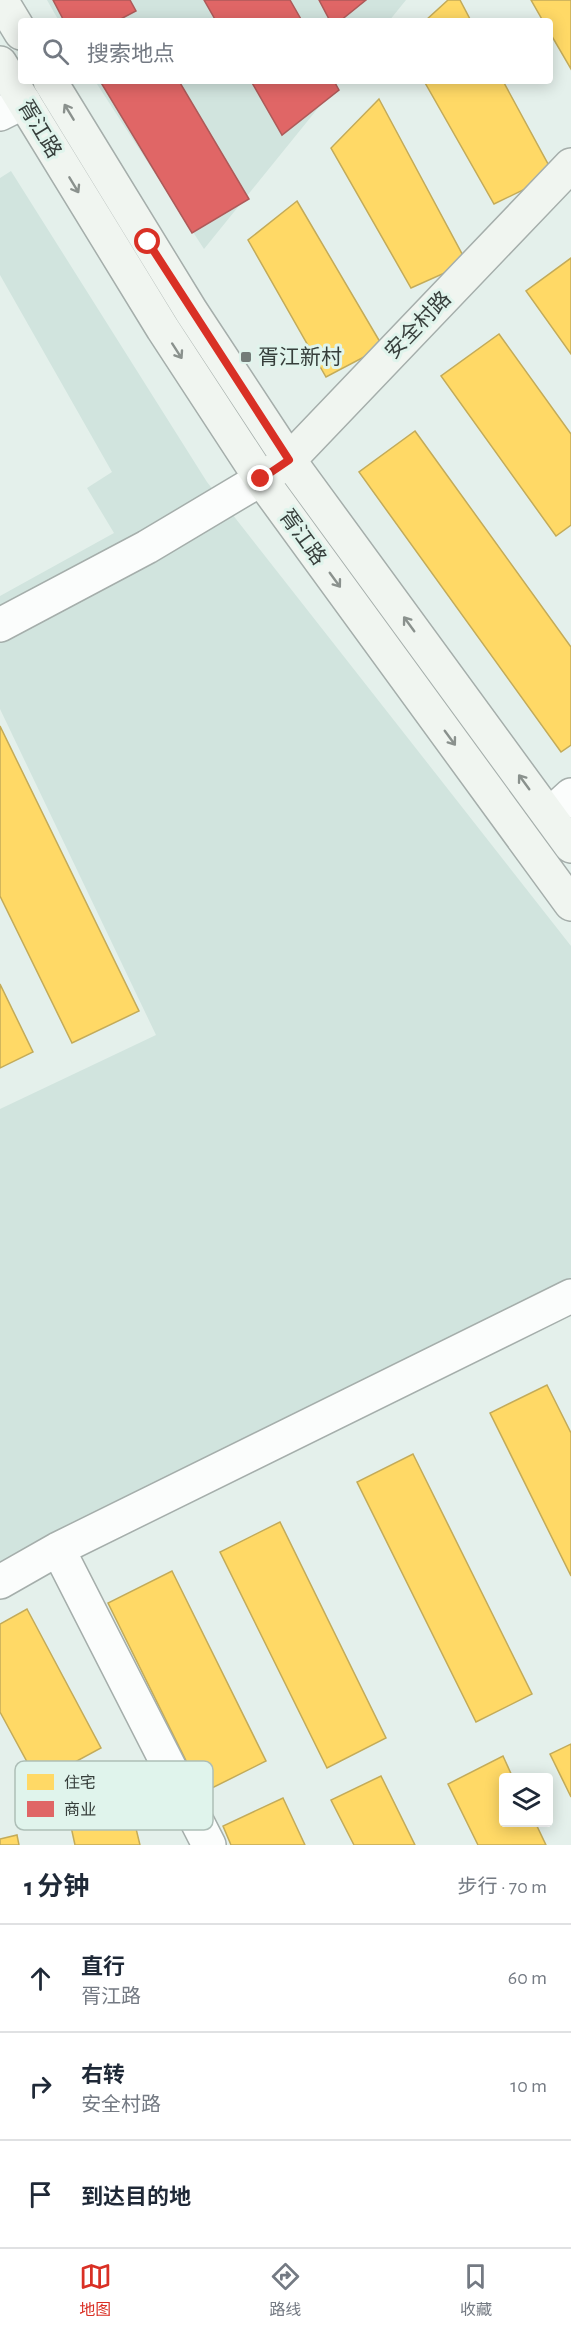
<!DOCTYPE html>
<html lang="zh">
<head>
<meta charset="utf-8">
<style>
	body { margin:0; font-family:"Alegreya Sans","Noto Sans SC",sans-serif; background:#f6f6f7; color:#1f2937 }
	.controls { position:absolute; right:18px; bottom:18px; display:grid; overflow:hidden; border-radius:6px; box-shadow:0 3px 15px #0003 }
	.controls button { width:54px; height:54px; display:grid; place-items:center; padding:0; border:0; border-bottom:2px solid #e0e1e3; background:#fff; color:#1f2937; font:30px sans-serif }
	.stop { position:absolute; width:18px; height:18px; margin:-14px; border:4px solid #d93025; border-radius:50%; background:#fff }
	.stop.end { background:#d93025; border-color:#fff; box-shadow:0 2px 6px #0008 }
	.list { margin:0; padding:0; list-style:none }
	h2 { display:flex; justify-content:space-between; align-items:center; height:78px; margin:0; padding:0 24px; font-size:26px }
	h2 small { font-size:20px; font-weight:400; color:#747a83 }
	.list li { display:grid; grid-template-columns:39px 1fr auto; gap:18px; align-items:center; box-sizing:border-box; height:108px; padding:0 24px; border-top:2px solid #e0e1e3 }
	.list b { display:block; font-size:22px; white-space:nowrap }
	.list p { margin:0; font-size:20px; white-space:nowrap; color:#747a83 }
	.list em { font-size:20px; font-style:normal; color:#747a83 }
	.icon { flex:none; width:33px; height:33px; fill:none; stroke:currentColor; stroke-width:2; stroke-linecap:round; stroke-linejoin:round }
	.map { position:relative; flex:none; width:571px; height:1845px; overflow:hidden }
	.search { position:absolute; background:#fff; box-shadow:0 3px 15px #0003; left:18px; right:18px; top:18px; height:66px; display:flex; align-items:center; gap:15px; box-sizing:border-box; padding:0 21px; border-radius:6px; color:#747a83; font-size:22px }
	.sheet { height:402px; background:#fff }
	nav { display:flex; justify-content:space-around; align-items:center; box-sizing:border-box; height:84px; border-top:2px solid #e0e1e3; background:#fff; font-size:16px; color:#747a83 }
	nav a { display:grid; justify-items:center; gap:3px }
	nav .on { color:#d93025 }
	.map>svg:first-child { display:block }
	.built { fill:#d1e4de }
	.homes { fill:#ffd966; stroke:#c3ab59; stroke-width:1.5 }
	.shops { fill:#e06666; stroke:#ad5a59; stroke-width:1.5 }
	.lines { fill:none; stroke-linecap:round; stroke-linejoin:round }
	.street-casing { stroke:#a5aeab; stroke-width:36 }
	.secondary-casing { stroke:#a5aeab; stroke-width:36 }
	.street { stroke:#fbfdfc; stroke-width:33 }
	.secondary { stroke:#f0f5f0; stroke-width:33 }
	.oneway { stroke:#8a918d }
	.route { stroke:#d93025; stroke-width:8 }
	.poi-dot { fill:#747d79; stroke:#e0f4ec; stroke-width:2 }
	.labels { text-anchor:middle; stroke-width:6; stroke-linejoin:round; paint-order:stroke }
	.street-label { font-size:21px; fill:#373f3c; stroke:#e0f4ec }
	.poi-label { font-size:21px; fill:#373f3c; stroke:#e0f4ec; text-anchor:start }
	.key { fill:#e0f4ec; stroke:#adbeb7; stroke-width:1.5 }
	.key-label { font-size:16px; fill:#373f3c }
</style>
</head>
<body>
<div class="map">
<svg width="571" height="1845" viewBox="0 0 571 1845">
	<rect width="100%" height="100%" fill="#e4f0eb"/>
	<!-- built -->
	<path class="built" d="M47 0H406L389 21H59Z
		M95 81H340L204 249Z
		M11 171 207 482 571 946V1307L0 1593V1109L156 1035 0 709V596L114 533 87 488 112 472 0 275V178Z"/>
	<!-- homes -->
	<path class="homes" d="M448 0H460L471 21H425Z
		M531 0H571V69L550 33V21H543Z
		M424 81H503L554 175 494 204Z
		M379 99 467 263 411 288 331 148Z
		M297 201 383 347 326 377 248 240Z
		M571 258V354L526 291Z
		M499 334 571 434V525L556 536 441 376Z
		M415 431 571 647V745L561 752 359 472Z
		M0 726 139 1011 72 1043 0 896Z
		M0 984 33 1052 0 1068Z
		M547 1385 571 1433V1576L490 1413Z
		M413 1454 532 1694 476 1722 357 1482Z
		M280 1522 386 1738 327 1768 220 1552Z
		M172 1571 266 1761 202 1793 108 1603Z
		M27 1609 101 1748 38 1782 0 1712V1624Z
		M571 1744V1797L550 1754Z
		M503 1756 513 1778H504V1822H535L546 1845H478L448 1784Z
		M381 1776 415 1845H354L331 1800Z
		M283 1798 305 1845H231L223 1826Z
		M131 1808 140 1845H75L70 1822Z
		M17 1835 19 1845H0V1839Z"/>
	<!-- shops -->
	<path class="shops" d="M53 0H130L136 11 117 21H64Z
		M204 0H290L302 21H216Z
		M319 0H366L340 21H330Z
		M100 81H179L249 199 192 233Z
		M251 81H334L339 90 282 135Z"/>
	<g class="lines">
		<defs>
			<path id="street" d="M0 114 24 102
				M0 625 147 547 261 479
				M549 815 571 795
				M58 1549 209 1845
				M0 1582 58 1549 571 1296"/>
			<path id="secondary" d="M1 0 21 33
				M0 63 163 329 261 479 571 904
				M50 81 191 311 289 460 571 846
				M271 473 289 460 571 165"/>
		</defs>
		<!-- street casing -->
		<use href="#street" class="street-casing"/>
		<!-- secondary casing -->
		<use href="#secondary" class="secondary-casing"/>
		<!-- street -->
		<use href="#street" class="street"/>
		<!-- secondary -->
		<use href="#secondary" class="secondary"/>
	</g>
	<!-- one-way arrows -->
	<defs><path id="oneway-shaft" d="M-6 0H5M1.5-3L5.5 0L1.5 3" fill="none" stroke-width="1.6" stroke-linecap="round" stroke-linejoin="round" transform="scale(1.5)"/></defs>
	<g class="oneway">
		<use href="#oneway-shaft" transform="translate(69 112) rotate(-121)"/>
		<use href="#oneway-shaft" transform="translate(74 185) rotate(59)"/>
		<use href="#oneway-shaft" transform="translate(177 351) rotate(57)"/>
		<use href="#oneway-shaft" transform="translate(335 580) rotate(54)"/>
		<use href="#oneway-shaft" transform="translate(409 624) rotate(-126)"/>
		<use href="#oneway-shaft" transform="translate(450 738) rotate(54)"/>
		<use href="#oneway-shaft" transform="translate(524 782) rotate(-126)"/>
	</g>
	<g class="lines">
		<!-- route -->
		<path class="route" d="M148 242 289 460 261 479"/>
	</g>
	<!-- markers -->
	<rect class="poi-dot" x="240" y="351" width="12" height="12" rx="3"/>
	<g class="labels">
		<!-- street labels -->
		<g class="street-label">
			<text transform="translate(40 129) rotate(59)" y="7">胥江路</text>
			<text transform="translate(418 325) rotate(-46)" y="7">安全村路</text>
			<text transform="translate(303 537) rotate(54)" y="7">胥江路</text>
		</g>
		<!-- poi labels -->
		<g class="poi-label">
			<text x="258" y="364">胥江新村</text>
		</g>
	</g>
	<!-- legend -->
	<rect x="15" y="1761" width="198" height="69" rx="9" class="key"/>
	<rect x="27" y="1774" width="27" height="16" fill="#ffd966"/>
	<rect x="27" y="1801" width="27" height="16" fill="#e06666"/>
	<g class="key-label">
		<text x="64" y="1788">住宅</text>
		<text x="64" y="1815">商业</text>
	</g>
</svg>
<div class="controls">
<button><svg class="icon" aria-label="layers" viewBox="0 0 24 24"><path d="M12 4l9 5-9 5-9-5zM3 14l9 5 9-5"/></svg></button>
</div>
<div class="stop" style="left:148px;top:242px"></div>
<div class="stop end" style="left:261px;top:479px"></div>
<div class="search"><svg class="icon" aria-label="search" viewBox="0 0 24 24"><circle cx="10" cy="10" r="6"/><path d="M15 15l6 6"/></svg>搜索地点</div>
</div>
<section class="sheet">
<h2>1 分钟<small>步行 · 70 m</small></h2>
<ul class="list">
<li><svg class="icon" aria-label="ahead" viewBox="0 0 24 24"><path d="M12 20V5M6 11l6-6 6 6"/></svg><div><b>直行</b><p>胥江路</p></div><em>60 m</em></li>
<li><svg class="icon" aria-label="right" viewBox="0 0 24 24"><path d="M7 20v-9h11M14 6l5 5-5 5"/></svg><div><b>右转</b><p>安全村路</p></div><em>10 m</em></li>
<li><svg class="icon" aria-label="arrive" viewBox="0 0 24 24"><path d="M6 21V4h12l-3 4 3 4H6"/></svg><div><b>到达目的地</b></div></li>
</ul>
</section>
<nav>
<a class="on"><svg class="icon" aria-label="map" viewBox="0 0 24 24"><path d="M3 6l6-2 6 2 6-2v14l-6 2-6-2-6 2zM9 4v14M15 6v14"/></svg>地图</a>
<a><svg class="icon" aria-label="directions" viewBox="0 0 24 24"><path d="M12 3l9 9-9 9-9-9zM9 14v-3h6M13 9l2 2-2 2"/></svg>路线</a>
<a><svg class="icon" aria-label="saved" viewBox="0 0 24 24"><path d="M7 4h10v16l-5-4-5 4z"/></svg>收藏</a>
</nav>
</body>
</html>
